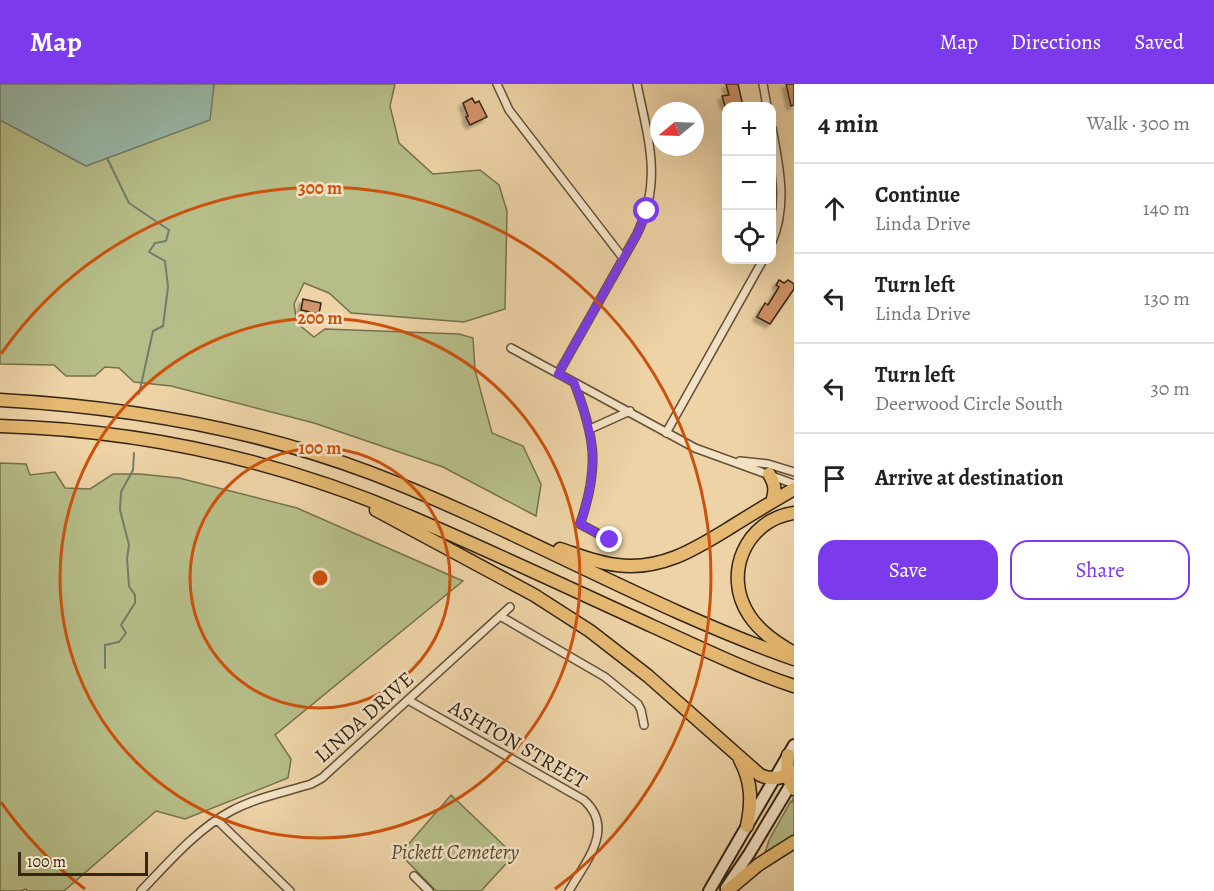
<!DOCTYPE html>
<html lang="en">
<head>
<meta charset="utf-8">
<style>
	body { margin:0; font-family:Alegreya,serif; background:#f2f2f2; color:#222 }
	.controls { position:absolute; right:18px; top:18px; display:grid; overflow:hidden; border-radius:12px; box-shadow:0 6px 24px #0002 }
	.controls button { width:54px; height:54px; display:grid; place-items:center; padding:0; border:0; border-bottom:2px solid #e0e0e0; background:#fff; color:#222; font:30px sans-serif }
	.compass { position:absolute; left:650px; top:18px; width:54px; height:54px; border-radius:50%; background:#fff; box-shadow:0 6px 24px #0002; rotate:251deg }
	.scale { position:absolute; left:18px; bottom:15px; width:130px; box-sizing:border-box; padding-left:6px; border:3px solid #342514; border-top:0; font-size:16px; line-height:21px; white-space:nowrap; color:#342514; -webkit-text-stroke:4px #f3e2c5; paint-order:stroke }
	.stop { position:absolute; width:18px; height:18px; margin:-14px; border:4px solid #7c3aed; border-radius:50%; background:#fff }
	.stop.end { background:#7c3aed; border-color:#fff; box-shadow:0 2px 6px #0008 }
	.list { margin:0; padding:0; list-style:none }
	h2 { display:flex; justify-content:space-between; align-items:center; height:78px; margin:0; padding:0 24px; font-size:26px }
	h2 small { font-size:20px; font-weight:400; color:#767676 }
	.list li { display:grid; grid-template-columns:39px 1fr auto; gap:18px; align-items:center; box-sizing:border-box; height:90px; padding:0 24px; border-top:2px solid #e0e0e0 }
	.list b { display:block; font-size:22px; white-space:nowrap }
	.list p { margin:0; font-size:20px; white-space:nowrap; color:#767676 }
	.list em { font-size:20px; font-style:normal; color:#767676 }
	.actions { display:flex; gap:12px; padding:18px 24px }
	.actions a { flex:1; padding:14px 0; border:2px solid #7c3aed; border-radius:18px; text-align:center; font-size:21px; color:#7c3aed }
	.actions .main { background:#7c3aed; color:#fff }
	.icon { flex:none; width:33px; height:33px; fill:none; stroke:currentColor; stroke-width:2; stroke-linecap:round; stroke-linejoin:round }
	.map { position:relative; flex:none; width:794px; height:807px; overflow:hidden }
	header { display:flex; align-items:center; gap:36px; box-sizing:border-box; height:84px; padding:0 30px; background:#7c3aed; color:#fff }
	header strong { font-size:28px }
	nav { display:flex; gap:33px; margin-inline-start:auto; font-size:21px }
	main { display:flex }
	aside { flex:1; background:#fff }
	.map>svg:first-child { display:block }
	.green { fill:#b6bd88; stroke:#75714e; stroke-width:1.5 }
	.water { fill:#99b8a7; stroke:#717d6c; stroke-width:1.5 }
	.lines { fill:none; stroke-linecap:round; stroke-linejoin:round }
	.stream { stroke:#717d6c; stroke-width:2 }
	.building { fill:#d19368; stroke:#342514; stroke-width:1.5; filter:url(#shadow) }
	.minor-casing { stroke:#625038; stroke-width:10 }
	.secondary-casing { stroke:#342514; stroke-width:14 }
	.motorway-casing { stroke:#342514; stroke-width:15 }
	.minor { stroke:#f3e2c5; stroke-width:7 }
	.secondary { stroke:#f3e2c5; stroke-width:10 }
	.motorway { stroke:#e6ba73; stroke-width:12 }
	.route { stroke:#7c3aed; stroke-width:8 }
	.ring { fill:none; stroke:#cd510d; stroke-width:3 }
	.labels { text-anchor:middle; stroke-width:5; stroke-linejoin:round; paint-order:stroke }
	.street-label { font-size:21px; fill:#342514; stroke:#f3e2c5 }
	.park-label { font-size:21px; font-style:italic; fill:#544b31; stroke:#f3e2c5 }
	.centre { fill:#cd510d; stroke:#f3e2c5; stroke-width:3 }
	.ring-label { font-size:18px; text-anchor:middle; font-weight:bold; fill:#cd510d; stroke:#f3e2c5; stroke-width:5; stroke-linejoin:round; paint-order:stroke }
</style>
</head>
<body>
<header>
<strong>Map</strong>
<nav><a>Map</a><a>Directions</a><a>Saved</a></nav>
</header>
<main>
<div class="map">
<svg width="794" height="807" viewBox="0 0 794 807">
	<defs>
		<filter id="shadow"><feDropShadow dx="-4" dy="4" stdDeviation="1.5" flood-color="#0004"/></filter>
	</defs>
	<rect width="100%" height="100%" fill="#edd3a6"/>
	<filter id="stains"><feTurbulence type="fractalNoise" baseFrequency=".00333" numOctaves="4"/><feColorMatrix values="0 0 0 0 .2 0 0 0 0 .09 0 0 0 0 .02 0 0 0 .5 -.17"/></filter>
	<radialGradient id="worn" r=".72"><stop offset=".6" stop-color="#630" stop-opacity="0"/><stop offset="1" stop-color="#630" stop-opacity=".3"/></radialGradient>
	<!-- green -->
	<path class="green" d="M214 0H395L390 22 399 59 433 90 480 86 499 101 507 127 505 225 464 238 351 229 329 209 304 199 294 220 297 239 314 253 325 245 459 250 473 254 475 286 492 349 523 362 541 400 536 432 443 383 314 339 171 302 134 298 119 284 105 283 95 292H66L54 281 0 280V36L86 82 209 36Z
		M0 379 26 380 30 391 55 388 65 404 90 405 113 390H140L179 394 297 424 463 497 275 651 291 675 288 694 185 735 156 727 64 807H27L26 805 20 807H0Z
		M451 711 514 771 481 807H436L400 770Z
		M793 714H794V754L765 769 769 756 791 717 793 718Z"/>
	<!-- water -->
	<path class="water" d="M0 0H214L210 36 86 82 0 36Z"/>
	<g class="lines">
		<!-- stream -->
		<path class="stream" d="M107 74 129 119 169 146 166 157 155 159 149 168 165 177 168 203 163 242 153 247 139 310
			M105 584V561L119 558 126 549 121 541 135 519V511L129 502 127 475 129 461 120 426 121 408 133 386 134 369"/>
	</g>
	<!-- building -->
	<path class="building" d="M726 0H738L743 22H725L722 12 729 11Z
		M786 0H794V21L791 22Z
		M472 14 475 19 479 17 487 33 470 41 466 33 468 32 463 19Z
		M779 196 784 199 788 196 794 200V205L770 240 757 233 765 219 768 221 779 203 776 201Z
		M303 215 321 219 319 230 301 226Z"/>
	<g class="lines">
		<defs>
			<path id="minor" d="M497 0 509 26 623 174
				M763 0 767 22
				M772 44C779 82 788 120 772 158
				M511 264 695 364 794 400
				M558 290 637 150C663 96 648 55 637 0
				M574 298C595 353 600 383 580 440L610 456
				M590 345 630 327
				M666 349 763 176
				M740 377 768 380 794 388
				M500 532 605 593 638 620 641 626 644 641
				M408 616 584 716C616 745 585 778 569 807
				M217 736 290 807
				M414 792 429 807
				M141 807C169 778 196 746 231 727 255 714 285 708 311 700L322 694 510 523"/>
			<path id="secondary" d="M726 804 749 770 794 695
				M709 807 794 661"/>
			<path id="motorway" d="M0 316C127 323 252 344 371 389 515 444 649 524 794 575
				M0 342C142 346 282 377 413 434 493 468 573 506 652 542 699 563 745 586 794 602
				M769 390C775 400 776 406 772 418
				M376 426 534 511 590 547 648 592 760 691C772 697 783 694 794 688
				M794 429C746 436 722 490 749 531 760 548 777 559 794 569
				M560 465C578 471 597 479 617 481 661 487 695 465 731 443 752 430 773 417 794 405
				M788 671 787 692 794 705
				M740 676C752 698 752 718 747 742
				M727 807 758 781 794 758"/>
		</defs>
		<!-- minor casing -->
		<use href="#minor" class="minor-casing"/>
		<!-- secondary casing -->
		<use href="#secondary" class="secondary-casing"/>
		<!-- motorway casing -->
		<use href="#motorway" class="motorway-casing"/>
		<!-- minor -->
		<use href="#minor" class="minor"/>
		<!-- secondary -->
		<use href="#secondary" class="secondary"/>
		<!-- motorway -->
		<use href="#motorway" class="motorway"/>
	</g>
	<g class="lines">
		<!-- route -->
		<path class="route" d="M610 456 580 440C600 383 595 353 574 298L558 290 637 150 647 127"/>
	</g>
	<!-- distance rings -->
	<g class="ring">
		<circle cx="320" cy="494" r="130"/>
		<circle cx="320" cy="494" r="260"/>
		<path d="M85 805A390 390 0 0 1 1 718M1 270A390 390 0 1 1 555 805"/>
	</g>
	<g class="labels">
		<!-- street labels -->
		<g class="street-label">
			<text transform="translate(364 633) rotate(-42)" y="7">LINDA DRIVE</text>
			<text transform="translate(518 660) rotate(30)" y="7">ASHTON STREET</text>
		</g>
		<!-- park labels -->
		<g class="park-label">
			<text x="455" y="775">Pickett Cemetery</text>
		</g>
	</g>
	<circle cx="320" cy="494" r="9" class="centre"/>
	<g class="ring-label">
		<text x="320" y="110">300 m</text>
		<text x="320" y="240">200 m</text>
		<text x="320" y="370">100 m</text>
	</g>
	<rect width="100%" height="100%" filter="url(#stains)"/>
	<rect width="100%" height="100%" fill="url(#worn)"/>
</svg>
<div class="controls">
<button>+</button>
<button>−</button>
<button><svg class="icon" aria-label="locate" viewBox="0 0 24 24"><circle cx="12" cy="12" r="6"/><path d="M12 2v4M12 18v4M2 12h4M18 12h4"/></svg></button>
</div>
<svg class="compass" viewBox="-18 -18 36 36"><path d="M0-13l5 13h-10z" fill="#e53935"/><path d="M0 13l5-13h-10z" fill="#767676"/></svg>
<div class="scale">100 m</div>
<div class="stop" style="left:647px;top:127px"></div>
<div class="stop end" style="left:610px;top:456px"></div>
</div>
<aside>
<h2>4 min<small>Walk · 300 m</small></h2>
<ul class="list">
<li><svg class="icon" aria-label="ahead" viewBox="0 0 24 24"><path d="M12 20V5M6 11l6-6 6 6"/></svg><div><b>Continue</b><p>Linda Drive</p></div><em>140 m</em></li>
<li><svg class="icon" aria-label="left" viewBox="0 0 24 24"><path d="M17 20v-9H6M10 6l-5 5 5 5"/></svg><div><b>Turn left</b><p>Linda Drive</p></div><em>130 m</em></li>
<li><svg class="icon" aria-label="left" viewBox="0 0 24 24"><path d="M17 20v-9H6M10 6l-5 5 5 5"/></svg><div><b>Turn left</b><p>Deerwood Circle South</p></div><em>30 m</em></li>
<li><svg class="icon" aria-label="arrive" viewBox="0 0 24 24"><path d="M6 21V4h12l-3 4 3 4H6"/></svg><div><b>Arrive at destination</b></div></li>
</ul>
<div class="actions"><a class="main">Save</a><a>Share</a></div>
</aside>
</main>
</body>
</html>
